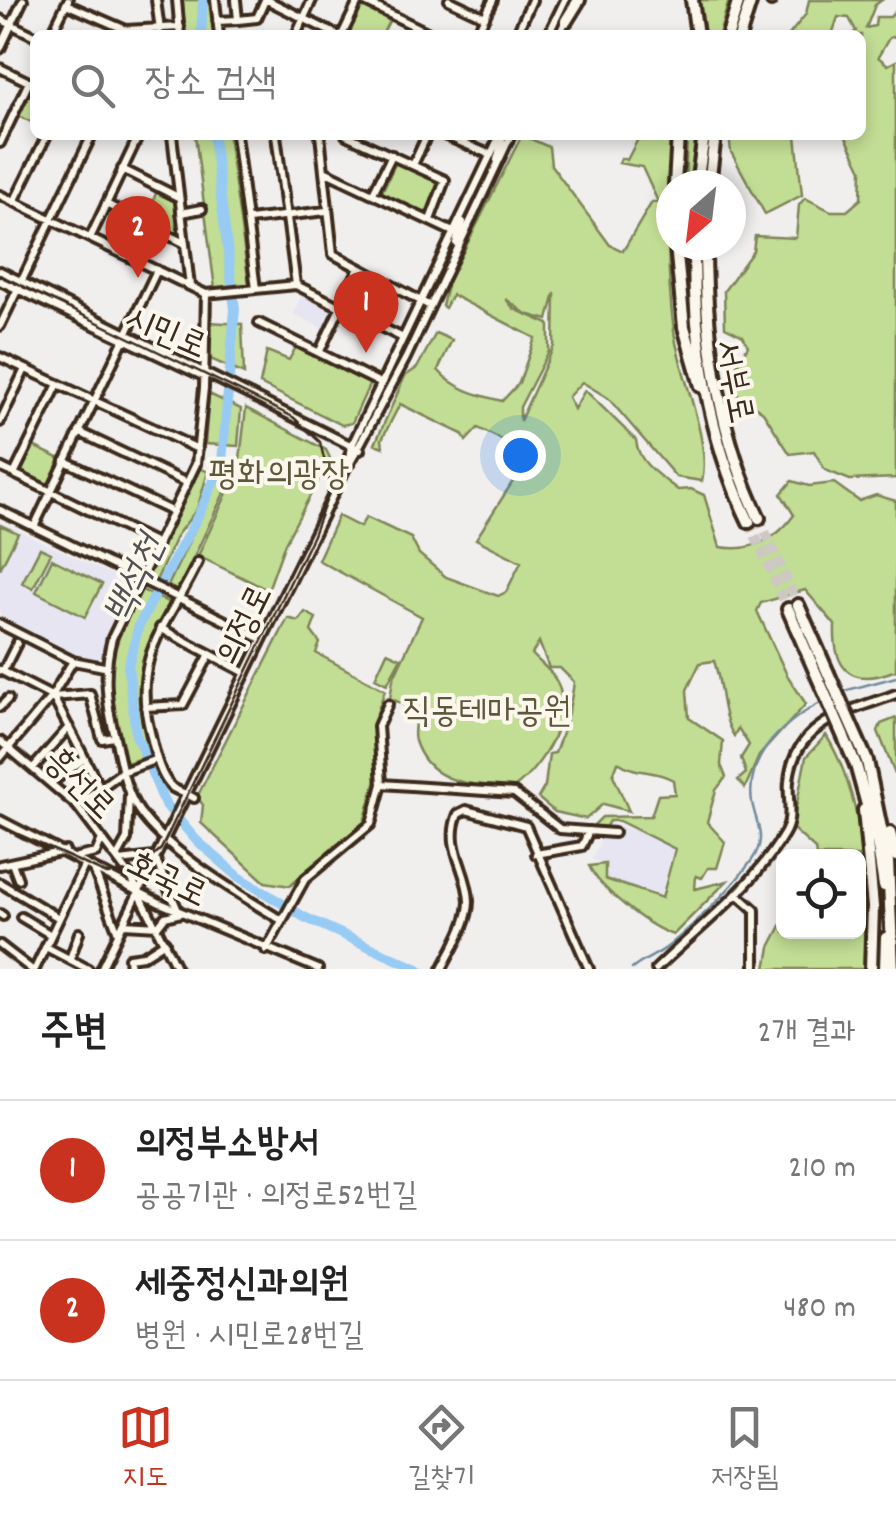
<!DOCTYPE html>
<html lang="ko">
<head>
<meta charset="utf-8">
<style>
	body { margin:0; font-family:Dekko,"Poor Story",sans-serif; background:#f2f2f2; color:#222 }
	.controls { position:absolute; right:30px; bottom:30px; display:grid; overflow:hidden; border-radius:15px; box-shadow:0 5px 15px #0003 }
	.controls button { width:90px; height:90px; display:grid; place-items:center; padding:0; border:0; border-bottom:2px solid #e0e0e0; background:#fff; color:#222; font:50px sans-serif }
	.compass { position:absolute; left:656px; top:170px; width:90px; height:90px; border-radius:50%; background:#fff; box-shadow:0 5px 15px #0003; rotate:208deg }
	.you { position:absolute; left:520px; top:455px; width:35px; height:35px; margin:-25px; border:8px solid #fff; border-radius:50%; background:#1a73e8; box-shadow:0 0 0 15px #1a73e833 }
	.badge { display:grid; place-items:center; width:65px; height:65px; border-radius:50%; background:#c8321e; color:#fff; font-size:32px; font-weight:700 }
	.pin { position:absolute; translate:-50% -82px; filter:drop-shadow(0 2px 5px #0008) }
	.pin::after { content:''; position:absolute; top:52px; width:35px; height:30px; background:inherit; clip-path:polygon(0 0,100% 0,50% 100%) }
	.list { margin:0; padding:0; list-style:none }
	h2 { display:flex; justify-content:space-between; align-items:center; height:130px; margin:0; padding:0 40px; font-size:42px }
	h2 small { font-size:32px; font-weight:400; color:#767676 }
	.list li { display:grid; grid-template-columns:65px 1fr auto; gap:30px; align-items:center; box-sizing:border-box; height:140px; padding:0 40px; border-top:2px solid #e0e0e0 }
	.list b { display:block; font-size:38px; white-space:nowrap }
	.list p { margin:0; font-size:32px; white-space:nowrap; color:#767676 }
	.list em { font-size:32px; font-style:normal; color:#767676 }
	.icon { flex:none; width:55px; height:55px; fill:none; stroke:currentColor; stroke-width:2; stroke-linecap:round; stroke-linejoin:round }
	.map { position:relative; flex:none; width:896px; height:969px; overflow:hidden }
	.search { position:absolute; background:#fff; box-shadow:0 5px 15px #0003; left:30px; right:30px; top:30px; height:110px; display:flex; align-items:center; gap:25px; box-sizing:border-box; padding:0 35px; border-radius:15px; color:#767676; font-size:38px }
	.sheet { height:410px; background:#fff }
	nav { display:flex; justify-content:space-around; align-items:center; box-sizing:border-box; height:140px; border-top:2px solid #e0e0e0; background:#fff; font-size:28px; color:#767676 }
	nav a { display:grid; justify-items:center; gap:5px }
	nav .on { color:#c8321e }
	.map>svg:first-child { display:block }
	.built { fill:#e6e5f1 }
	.green { fill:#c2dd94; stroke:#7e8459; stroke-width:2.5; fill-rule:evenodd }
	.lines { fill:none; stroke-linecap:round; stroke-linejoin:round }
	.stream { stroke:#728b9e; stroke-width:2.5 }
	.river { stroke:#97cbf4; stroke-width:10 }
	.highway-tunnel { stroke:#cdc8c4; stroke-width:10; stroke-dasharray:10 5; stroke-linecap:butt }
	.minor-casing { stroke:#3b2a1e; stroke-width:14 }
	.highway-casing { stroke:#3b2a1e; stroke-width:18 }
	.minor { stroke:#fbf7ec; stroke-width:6 }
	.highway { stroke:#fbf7ec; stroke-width:10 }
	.tram { stroke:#3b2a1e; stroke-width:2.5 }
	.highway-bridge-casing { stroke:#3b2a1e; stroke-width:18; stroke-linecap:butt }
	.highway-bridge { stroke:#fbf7ec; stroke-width:10 }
	.labels { text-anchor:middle; stroke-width:8; stroke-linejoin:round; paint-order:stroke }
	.street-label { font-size:35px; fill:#3b2a1e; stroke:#fbf7ec }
	.park-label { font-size:35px; fill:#5d573c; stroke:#fbf7ec }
	.water-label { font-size:38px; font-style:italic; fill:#525254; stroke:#fbf7ec }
</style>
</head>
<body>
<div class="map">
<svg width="896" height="969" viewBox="0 0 896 969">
	<rect width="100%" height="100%" fill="#f1efee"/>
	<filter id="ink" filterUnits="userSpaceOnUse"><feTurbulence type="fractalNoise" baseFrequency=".01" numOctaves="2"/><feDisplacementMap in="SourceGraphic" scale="20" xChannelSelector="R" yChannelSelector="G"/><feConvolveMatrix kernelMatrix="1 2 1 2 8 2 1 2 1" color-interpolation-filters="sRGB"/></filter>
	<g filter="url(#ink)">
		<!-- built -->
		<path class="built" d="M303 292 334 308 326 330 293 314Z
			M0 522 133 585 98 662 76 656 0 615Z
			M609 823 659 838 673 849 660 897 605 878 607 866 592 859Z"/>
		<!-- green -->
		<path class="green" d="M178 0H212L216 35H182Z
			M699 0H729L719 35H705Z
			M809 0H882L875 5 866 28 875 26 876 17H890L896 11V36L889 38 878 57 888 65 896 61V478L850 480 825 470 814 451 790 454 763 412 735 393V368L748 346 743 336 725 327 724 291 753 251 755 236 796 238 799 205 805 198 831 211H847L861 199 862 170 845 135H861V35H851L856 31 849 18 838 17 832 35H789L806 14Z
			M363 3 391 17 382 35H346Z
			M29 85 35 88V124L15 114Z
			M195 135H228L249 284 215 289Z
			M522 135 549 147 551 165 610 245 623 251 652 202H658L642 167 619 163 621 158 627 160 640 135H674C668 200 665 264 674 331 679 372 712 443 702 481L676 477 608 398 582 382 568 397 574 409 585 390 636 440C638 464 660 476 678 490L691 489 704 495 720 547C751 552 776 540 794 515L781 494 792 481 809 486 834 483 859 501 876 495 896 501V670C852 688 833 671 835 625L805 590 761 603 757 611 787 675 806 704 759 756 745 788 738 780 746 773 741 758 749 745 738 728 734 736C720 714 723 686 714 661L700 663 687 690 689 718 723 741 721 765 726 777 716 790 707 822 725 842 717 868H708L702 878 696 876 695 889 727 881 673 935C647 926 600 889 589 866L605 864V879L662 898 675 849 619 821H609L600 836 593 826 602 817 651 816 658 795 675 794 673 780C655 769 637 775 618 762L613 775 629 811 603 804 586 819 555 812 538 798 545 786 549 754 555 753C564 729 571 707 574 682L560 668H549L539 642 532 654C539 662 549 669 554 677 578 713 541 768 514 788 475 784 430 787 415 741 412 732 417 721 415 710L390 698 393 679 422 617 318 560 338 516 360 527 366 517 411 538 419 554 446 577 498 596 506 592 521 562 476 539 515 478 534 476 528 453 478 428 466 441 462 434 400 404 382 439 383 447 375 444 405 376 417 368 436 333 452 340 438 370C454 389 478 395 502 401L519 383 535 338 452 295 445 308 442 306 448 282ZM555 293 554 346 520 421V407L549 351V324L514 309 506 299 526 314 548 320Z
			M687 135H696L691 185H685Z
			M729 135H796L802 195 765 214 731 152Z
			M396 162 438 182 440 186 429 211 422 213 381 194Z
			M157 190 178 200 182 228 177 235 146 221Z
			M208 322 242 324 244 374 206 357Z
			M296 347 370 383 352 423 342 425 260 384 267 351 289 360Z
			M209 394 241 409 238 446 205 444Z
			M246 408 326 450 330 458 285 543 268 590 198 556 239 467Z
			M29 444 65 461 50 492 14 474Z
			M200 468 208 472 197 509 177 535 156 581 148 577Z
			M222 471 232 476 178 591 168 586Z
			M0 525 18 533 0 569Z
			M40 548 51 553 33 588 22 583Z
			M52 559 102 584 85 617 36 592Z
			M140 589 170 603C143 662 132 689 154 753L122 765C105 685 103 663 140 589Z
			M305 612 316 618 311 631 320 643 316 653 385 690 373 725 376 780 364 822 290 886 265 882 201 823 203 805 197 797 288 618 298 621Z
			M387 652 401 658 387 684 375 678Z
			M896 718V777L878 731 881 724Z
			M826 735C867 803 868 891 865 969H766L770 947 783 922 784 932H858V856H816L815 849 792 828 806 757Z"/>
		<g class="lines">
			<!-- stream -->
			<path class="stream" d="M840 692 896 677
				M632 969C644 959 660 954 671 944 699 920 731 889 752 860 768 837 756 825 752 802 745 754 787 720 824 701"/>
			<!-- river -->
			<path class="river" d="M201 35 203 0
				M213 135 235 309 222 462 200 512 139 625 128 666 136 735 165 804 196 840 239 877 304 917 418 969"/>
			<!-- highway-tunnel -->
			<path class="highway-tunnel" d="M759 518 798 605
				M749 522 788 609"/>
			<defs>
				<path id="minor" d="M156 0 160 30
					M177 0 180 35
					M215 0 219 35
					M236 0 238 20 257 18 265 0
					M267 0 337 35
					M361 0 433 35
					M449 0 485 17
					M771 2V0
					M66 4 126 30 180 27
					M0 19 35 36
					M217 21 238 20
					M51 35 68 0
					M296 35 312 0
					M342 35 359 0
					M476 35 493 0
					M516 35 532 0
					M548 35 565 0
					M559 35 567 18
					M0 49 23 0
					M0 68 35 85
					M172 135 190 286
					M236 135 256 289
					M276 135 296 285
					M320 135 333 254 430 306
					M346 135 445 180 430 220
					M444 135 491 155
					M0 143 29 82
					M497 160 502 140 498 144
					M413 165 427 135
					M122 169 178 197
					M324 171 453 232 463 222 456 243
					M373 193 392 155
					M0 195 206 294 296 285 403 338
					M14 202 47 135
					M106 204 184 243
					M181 213 202 209
					M249 220 326 211
					M90 238 139 135
					M0 271 360 450
					M0 281 205 377
					M206 294 204 388 196 464 112 638C103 672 106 702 115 737 121 763 124 789 139 811 166 851 239 894 281 920
					M259 323 382 384
					M0 326 92 135
					M319 353 358 270
					M0 357 198 449
					M0 422 25 369
					M79 432 187 483
					M65 461 173 512
					M350 463 406 358 511 135
					M0 467 158 544
					M14 474 58 384
					M0 510 262 639
					M34 527 157 270
					M0 624 73 661 104 667
					M160 628 246 673
					M0 670 53 697 99 786
					M3 671 17 643
					M53 697 90 694 102 739 114 737
					M0 707 8 699
					M145 707 183 705 210 654
					M0 741 77 806 132 879 177 969
					M0 758 52 696 73 661
					M34 767 69 727
					M52 782 84 759
					M382 784 378 726 388 704
					M194 798C187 794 180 792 173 788 159 777 154 748 150 732 130 654 169 624 198 562
					M77 805 122 772 157 759
					M0 820 160 903 318 969
					M536 854 582 846 589 831
					M77 857 96 853 102 839
					M117 857 127 839 129 795
					M156 860 177 908
					M120 861 154 857
					M12 863 18 879
					M0 865 65 851
					M94 870 118 933
					M0 883 59 918
					M738 895 755 910V969
					M0 914 3 916
					M21 917 51 935
					M124 924 158 926 165 917 181 913
					M0 945 31 969
					M46 947 88 969
					M266 950 305 879 371 824 382 784 514 793 560 829 614 833
					M70 959 79 933
					M35 969 85 864
					M101 969 346 468 352 445 500 135
					M130 969 129 958 143 956 165 942
					M442 969C452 949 469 923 469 901 468 869 444 847 458 814L466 810 526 826 589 969
					M656 969C701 925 752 889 784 834 794 818 787 798 789 781 794 721 851 711 896 694"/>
				<path id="highway" d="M692 0 697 35
					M566 21 579 0
					M728 35 739 0
					M740 35 751 0
					M675 185 678 135
					M697 185 704 135
					M709 185 715 135
					M676 245 684 327 701 386
					M694 245C693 338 708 438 749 522
					M705 245C705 337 719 434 759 518
					M798 605 828 673
					M788 609 818 678
					M867 761 888 862 893 969
					M856 765 877 841 884 886
					M864 810 873 907 871 969
					M890 833 896 856
					M885 969 886 938"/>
			</defs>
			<!-- minor casing -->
			<use href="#minor" class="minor-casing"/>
			<!-- highway casing -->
			<use href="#highway" class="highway-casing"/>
			<!-- minor -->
			<use href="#minor" class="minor"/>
			<!-- highway -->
			<use href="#highway" class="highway"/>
			<!-- tram -->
			<path class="tram" d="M0 275 293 417 320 442 331 488 313 535 161 849 137 871 107 874 0 826"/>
			<defs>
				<path id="highway-bridge" d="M828 673 867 761
					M818 678 856 765"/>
			</defs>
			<!-- highway-bridge casing -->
			<use href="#highway-bridge" class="highway-bridge-casing"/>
			<!-- highway-bridge -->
			<use href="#highway-bridge" class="highway-bridge"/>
		</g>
	</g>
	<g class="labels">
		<!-- street labels -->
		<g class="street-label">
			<text transform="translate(167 330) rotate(23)" y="12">시민로</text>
			<text transform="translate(736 381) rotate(79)" y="12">서부로</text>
			<text transform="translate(242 624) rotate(-64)" y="12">의정로</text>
			<text transform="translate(81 782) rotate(45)" y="12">흥선로</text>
			<text transform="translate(168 877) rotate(26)" y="12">호국로</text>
		</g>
		<!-- park labels -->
		<g class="park-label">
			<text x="279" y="484">평화의광장</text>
			<text x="487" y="721">직동테마공원</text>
		</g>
		<!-- water labels -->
		<g class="water-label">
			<text transform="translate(132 578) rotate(-65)" y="13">백석천</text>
		</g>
	</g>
</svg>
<div class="controls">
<button><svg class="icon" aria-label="locate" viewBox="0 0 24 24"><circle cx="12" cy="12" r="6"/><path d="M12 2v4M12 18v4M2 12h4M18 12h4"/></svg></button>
</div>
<svg class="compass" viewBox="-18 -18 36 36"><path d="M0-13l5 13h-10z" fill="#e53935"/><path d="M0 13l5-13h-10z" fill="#767676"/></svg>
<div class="you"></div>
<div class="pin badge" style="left:366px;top:353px">1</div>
<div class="pin badge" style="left:138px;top:278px">2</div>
<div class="search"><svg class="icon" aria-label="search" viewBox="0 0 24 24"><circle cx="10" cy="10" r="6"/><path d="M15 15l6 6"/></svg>장소 검색</div>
</div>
<section class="sheet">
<h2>주변<small>2개 결과</small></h2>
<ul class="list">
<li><span class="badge">1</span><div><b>의정부소방서</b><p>공공기관 · 의정로52번길</p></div><em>210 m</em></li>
<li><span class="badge">2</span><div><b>세중정신과의원</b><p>병원 · 시민로28번길</p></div><em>480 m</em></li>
</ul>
</section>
<nav>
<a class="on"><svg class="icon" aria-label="map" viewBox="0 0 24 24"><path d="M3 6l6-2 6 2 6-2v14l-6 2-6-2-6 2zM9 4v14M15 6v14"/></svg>지도</a>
<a><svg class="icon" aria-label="directions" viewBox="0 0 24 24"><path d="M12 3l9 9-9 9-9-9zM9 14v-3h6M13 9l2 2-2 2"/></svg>길찾기</a>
<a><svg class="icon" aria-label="saved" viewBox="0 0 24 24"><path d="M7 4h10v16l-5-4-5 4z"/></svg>저장됨</a>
</nav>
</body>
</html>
